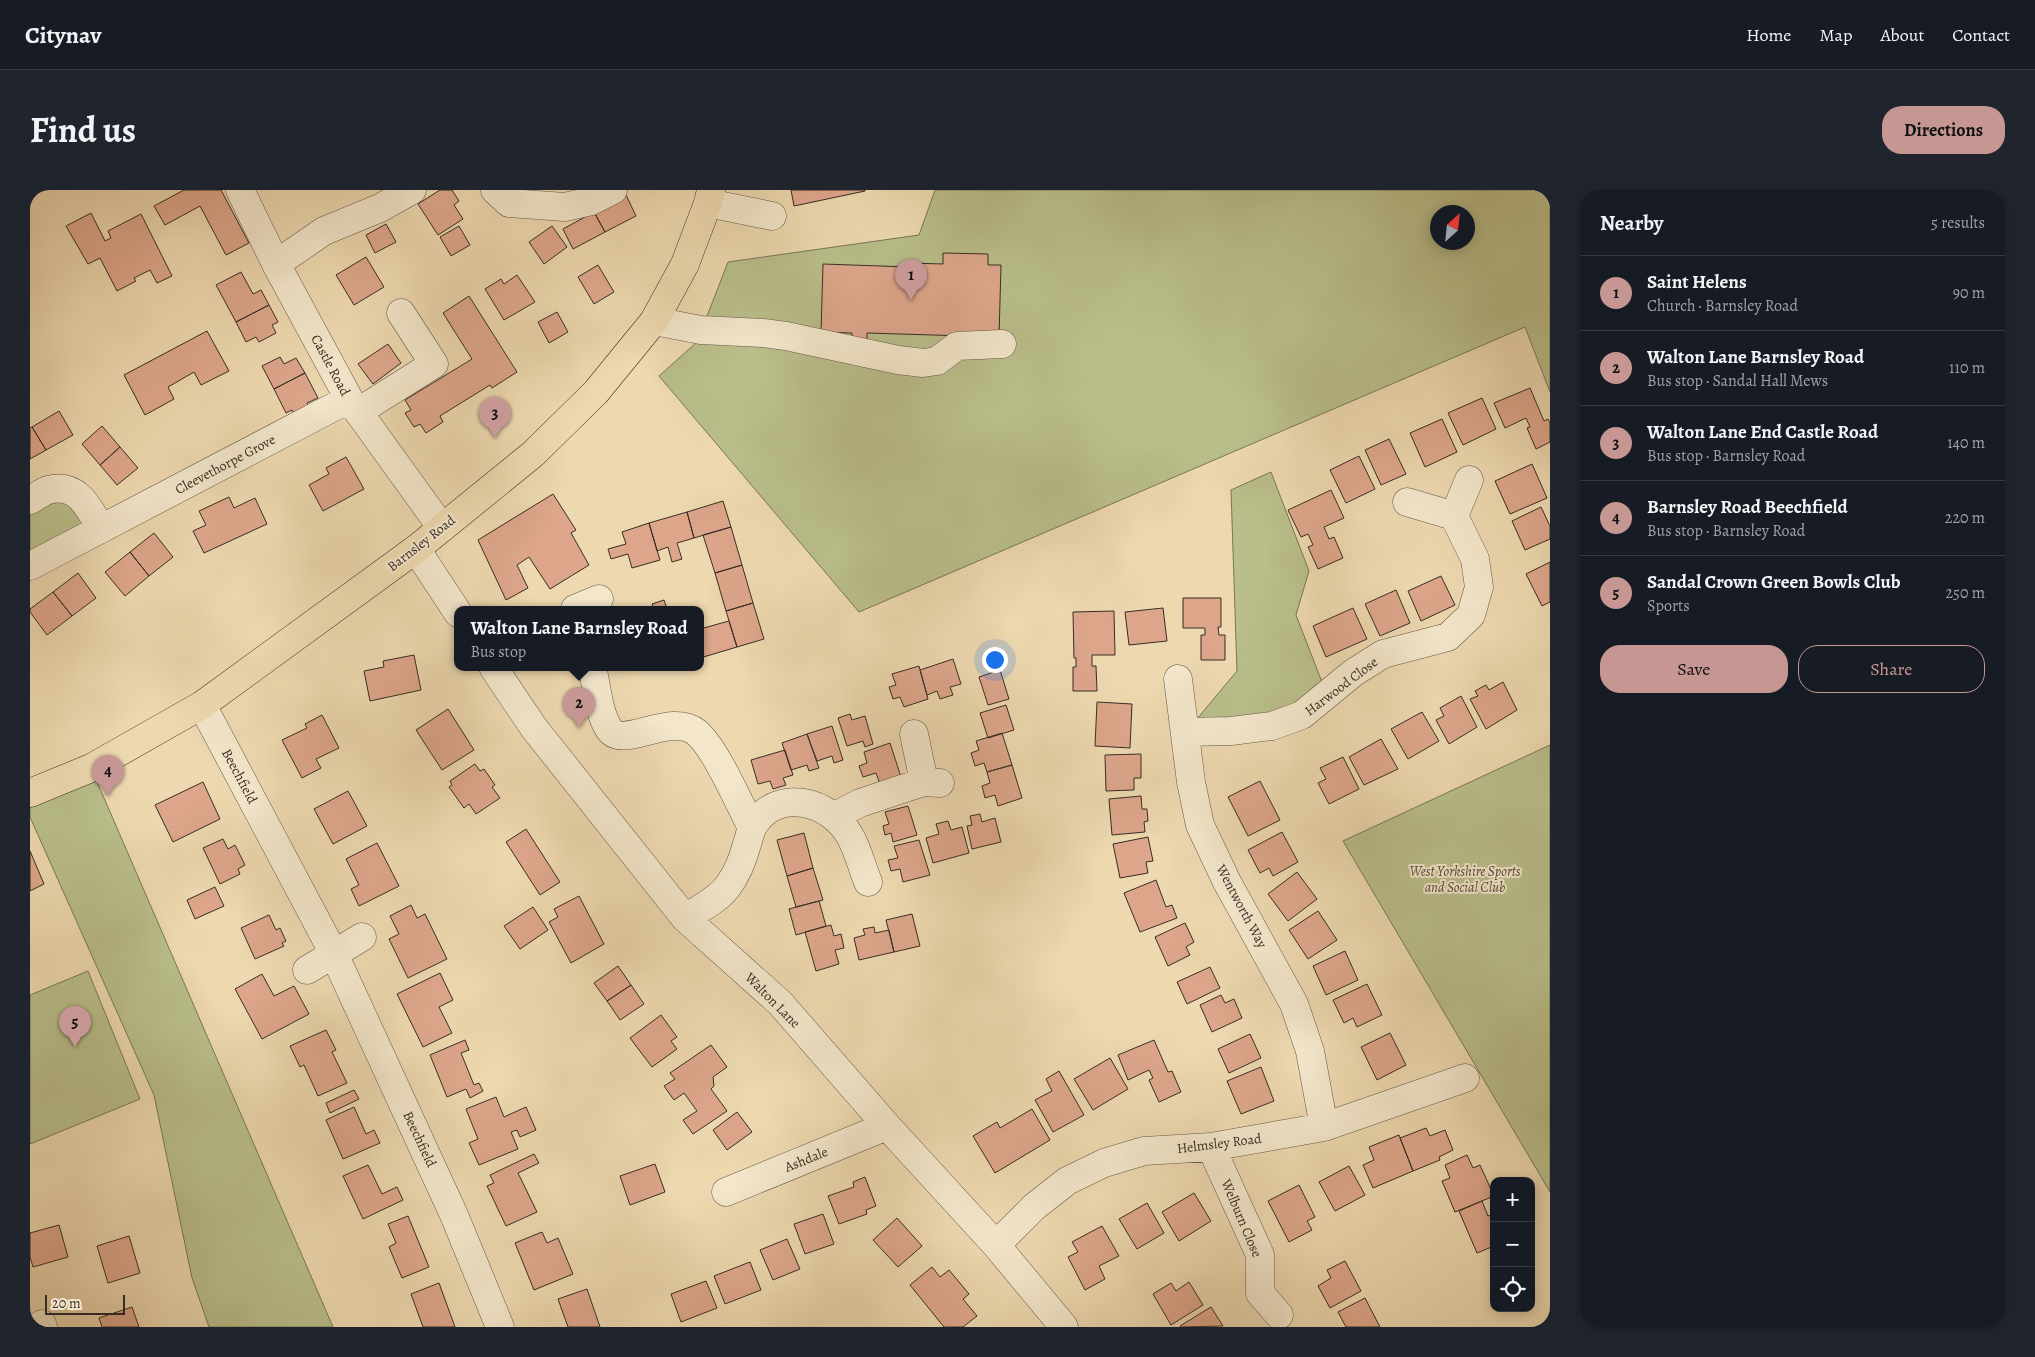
<!DOCTYPE html>
<html lang="en">
<head>
<meta charset="utf-8">
<style>
	body { margin:0; font-family:Alegreya,serif; background:#20242c; color:#f1f3f6 }
	.controls { position:absolute; right:15px; bottom:15px; display:grid; overflow:hidden; border-radius:10px; box-shadow:0 2px 12px #0003 }
	.controls button { width:45px; height:45px; display:grid; place-items:center; padding:0; border:0; border-bottom:1px solid #363941; background:#171b24; color:#f1f3f6; font:25px sans-serif }
	.compass { position:absolute; left:1400px; top:15px; width:45px; height:45px; border-radius:50%; background:#171b24; box-shadow:0 2px 12px #0003; rotate:27deg }
	.scale { position:absolute; left:15px; bottom:12px; width:80px; box-sizing:border-box; padding-left:5px; border:2px solid #372d25; border-top:0; font-size:14px; line-height:18px; white-space:nowrap; color:#372d25; -webkit-text-stroke:4px #f3e6cb; paint-order:stroke }
	.you { position:absolute; left:964px; top:469px; width:18px; height:18px; margin:-12px; border:4px solid #fff; border-radius:50%; background:#1a73e8; box-shadow:0 0 0 8px #1a73e833 }
	.badge { display:grid; place-items:center; width:32px; height:32px; border-radius:50%; background:#c59692; color:#111; font-size:16px; font-weight:700 }
	.pin { position:absolute; translate:-50% -41px; filter:drop-shadow(0 1px 2px #0008) }
	.pin::after { content:''; position:absolute; top:26px; width:18px; height:15px; background:inherit; clip-path:polygon(0 0,100% 0,50% 100%) }
	.popup { position:absolute; left:424px; top:416px; width:250px; height:65px; box-sizing:border-box; display:grid; place-content:center; border-radius:10px; background:#171b24; filter:drop-shadow(0 1px 4px #0005); font-size:16px; white-space:nowrap; color:#9ea1a6 }
	.popup b { font-size:19px; color:#f1f3f6 }
	.popup::after { content:''; position:absolute; left:50%; top:100%; margin-left:-10px; border:10px solid transparent; border-top-color:#171b24 }
	.list { margin:0; padding:0; list-style:none }
	h2 { display:flex; justify-content:space-between; align-items:center; height:65px; margin:0; padding:0 20px; font-size:21px }
	h2 small { font-size:16px; font-weight:400; color:#9ea1a6 }
	.list li { display:grid; grid-template-columns:32px 1fr auto; gap:15px; align-items:center; box-sizing:border-box; height:75px; padding:0 20px; border-top:1px solid #363941 }
	.list b { display:block; font-size:19px; white-space:nowrap }
	.list p { margin:0; font-size:16px; white-space:nowrap; color:#9ea1a6 }
	.list em { font-size:16px; font-style:normal; color:#9ea1a6 }
	.actions { display:flex; gap:10px; padding:15px 20px }
	.actions a { flex:1; padding:11px 0; border:1px solid #c59692; border-radius:20px; text-align:center; font-size:18px; color:#c59692 }
	.actions .main { background:#c59692; color:#111 }
	.icon { flex:none; width:28px; height:28px; fill:none; stroke:currentColor; stroke-width:2; stroke-linecap:round; stroke-linejoin:round }
	.map { position:relative; flex:none; width:1520px; height:1137px; overflow:hidden; border-radius:20px }
	header { display:flex; align-items:center; gap:30px; box-sizing:border-box; height:70px; padding:0 25px; background:#171b24; border-bottom:1px solid #363941 }
	header strong { font-size:24px }
	nav { display:flex; gap:28px; margin-inline-start:auto; font-size:18px }
	.intro { display:flex; align-items:center; justify-content:space-between; box-sizing:border-box; height:120px; padding:0 30px }
	h1 { margin:0; font-size:35px }
	.button { padding:12px 22px; border-radius:20px; background:#c59692; color:#111; font-size:18px; font-weight:700 }
	main { display:flex; gap:30px; padding:0 30px }
	aside { flex:1; background:#171b24; border-radius:20px; box-shadow:0 2px 12px #0003 }
	.map>svg:first-child { display:block }
	.green { fill:#b9be8a; stroke:#787658; fill-rule:evenodd }
	.building { fill:#dda68b; stroke:#372d25 }
	.lines { fill:none; stroke-linecap:round; stroke-linejoin:round }
	.minor-casing { stroke:#645848; stroke-width:29 }
	.major-casing { stroke:#372d25; stroke-width:29 }
	.minor { stroke:#f3e6cb; stroke-width:28 }
	.major { stroke:#edd8af; stroke-width:28 }
	.labels { text-anchor:middle; stroke-width:4; stroke-linejoin:round; paint-order:stroke }
	.street-label { font-size:14px; fill:#372d25; stroke:#f3e6cb }
	.park-label { font-size:14px; font-style:italic; fill:#514a39; stroke:#f3e6cb }
</style>
</head>
<body>
<header>
<strong>Citynav</strong>
<nav><a>Home</a><a>Map</a><a>About</a><a>Contact</a></nav>
</header>
<div class="intro"><h1>Find us</h1><a class="button">Directions</a></div>
<main>
<div class="map">
<svg width="1520" height="1137" viewBox="0 0 1520 1137">
	<rect width="100%" height="100%" fill="#edd8af"/>
	<filter id="stains"><feTurbulence type="fractalNoise" baseFrequency=".004" numOctaves="4"/><feColorMatrix values="0 0 0 0 .2 0 0 0 0 .09 0 0 0 0 .02 0 0 0 .5 -.17"/></filter>
	<radialGradient id="worn" r=".72"><stop offset=".6" stop-color="#630" stop-opacity="0"/><stop offset="1" stop-color="#630" stop-opacity=".3"/></radialGradient>
	<!-- green -->
	<path class="green" d="M905 0H1520V202L1495 137 829 422 629 186 667 152 698 72 889 45ZM1408 22H1438V52H1408Z
		M1241 282 1279 381 1266 425 1297 505 1272 525 1156 542 1207 481 1201 300Z
		M18 300 71 339 0 376V310Z
		M1520 555V1002L1313 651Z
		M61 578 303 1137H179L162 1088 124 905 0 627V603Z
		M58 781 110 909 0 954V805Z"/>
	<!-- building -->
	<path class="building" d="M154 0H191L219 53 196 65 170 16 135 35 124 16Z
		M410 0H422L429 11 424 15 433 29 408 45 388 14Z
		M761 0H835V1L764 16Z
		M596 5 606 26 575 42 564 22Z
		M564 22 575 42 543 59 533 39Z
		M61 23 75 51 81 48 78 41 111 24 142 86 127 93 120 80 104 88 106 91 87 101 70 68 58 74 36 36Z
		M356 34 366 52 345 63 336 45Z
		M429 36 440 55 421 66 410 47Z
		M522 36 537 57 514 74 499 52Z
		M913 63 958 64V75H971L969 147 837 143V153H822V143L791 142 793 74 879 77V73L913 74Z
		M336 67 354 97 324 115 306 85Z
		M568 75 584 102 564 114 548 87Z
		M211 82 223 104 231 100 239 115 206 132 186 95Z
		M487 85 505 112 474 130 455 99 471 89 474 94Z
		M439 106 487 182 462 198 460 195 410 226 413 232 396 243 390 234 384 237 375 223 381 220 375 210 442 169 413 123Z
		M239 115 248 132 242 135 246 143 229 152 226 147 216 152 206 132Z
		M527 122 538 142 519 153 508 132Z
		M177 141 199 181 171 195 164 182 138 197 144 209 115 225 94 185Z
		M358 154 371 173 343 194 328 174Z
		M250 167 254 174 266 168 275 183 244 199 232 176Z
		M275 183 288 208 277 213 281 219 266 227 262 220 256 223 244 199Z
		M1500 198 1514 231 1518 229 1520 233V252L1506 259 1497 238 1500 237 1496 228 1475 238 1464 213Z
		M1452 208 1466 239 1433 255 1418 223Z
		M29 221 43 245 16 260 2 237Z
		M1412 229 1427 262 1395 277 1380 243Z
		M72 236 90 257 70 275 52 254Z
		M2 237 16 260 0 269V238Z
		M1359 249 1376 284 1351 295 1335 260Z
		M90 257 108 278 87 295 70 275Z
		M1329 266 1345 299 1316 313 1300 280Z
		M316 267 334 299 293 321 279 295 299 284 296 278Z
		M1502 274 1517 308 1480 324 1465 291Z
		M1301 300 1314 328 1294 337 1299 349 1304 347 1313 368 1288 379 1278 357 1283 355 1278 344 1271 347 1258 320Z
		M523 304 546 340 541 343 559 375 520 399 499 367 487 375 498 398 476 410 448 350Z
		M199 307 204 318 225 308 237 334 174 363 163 341 176 335 169 321Z
		M693 311 701 337 664 348 657 322Z
		M1511 317 1520 336V349L1495 360 1482 331Z
		M657 322 664 348 647 353 652 369 642 372 638 357 627 361 619 333Z
		M619 333 630 370 602 378 598 364 581 369 578 359 596 354 592 342Z
		M701 337 712 375 685 383 673 345Z
		M124 343 143 367 119 386 100 362Z
		M100 362 119 386 95 406 75 382Z
		M1520 372V412L1512 416 1496 384Z
		M712 375 723 413 696 421 685 383Z
		M48 383 66 408 42 426 23 402Z
		M1411 386 1425 415 1391 431 1378 401Z
		M1366 400 1380 433 1350 446 1335 414Z
		M23 402 42 426 17 445 0 422V419Z
		M1153 408H1191V437H1188L1189 445H1195V470H1171V445H1175V438H1153Z
		M634 410 637 419H624L622 414Z
		M723 413 734 449 707 457 696 421Z
		M1133 418 1137 451 1099 455 1095 422Z
		M1323 418 1337 449 1296 467 1283 436Z
		M1084 421 1085 465H1062V476H1066L1067 501H1043V477H1046V468H1044L1043 422Z
		M699 431 707 457 670 468V439Z
		M384 465 391 500 340 511 334 481 354 477 353 471Z
		M923 469 931 494 920 497 923 505 910 509 907 501 897 505 890 480Z
		M889 476 898 509 874 517 870 507 863 509 859 497 866 495 862 484Z
		M970 480 979 509 958 515 949 487Z
		M1473 492 1487 520 1456 539 1440 509 1448 506 1445 501 1456 495 1459 500Z
		M1431 506 1447 537 1419 554 1406 530 1414 526 1410 518Z
		M1067 512 1102 514 1100 558 1065 556Z
		M976 515 984 540 958 548 950 523Z
		M418 519 444 560 412 580 386 540Z
		M1392 522 1409 551 1378 569 1361 539Z
		M820 524 822 530 835 526 843 554 835 557 833 551 817 556 808 528Z
		M292 525 309 558 286 569 291 578 272 588 252 550 277 538 275 534Z
		M802 536 813 570 804 573 802 566 787 571 777 544Z
		M972 543 982 575 957 582 954 573 945 576 941 563 949 560 946 551Z
		M777 544 789 578 779 581 777 575 761 580 752 553Z
		M1351 549 1368 579 1334 595 1319 567Z
		M860 553 871 587 850 594 846 583 833 587 829 576 837 573 834 562Z
		M755 560 763 585 753 588 756 595 743 599 740 591 728 594 721 570Z
		M1111 564V588H1104V600L1076 601 1075 565Z
		M1313 567 1329 599 1299 614 1288 593 1296 589 1290 578Z
		M445 574 450 581 454 579 465 595 462 597 470 608 446 624 439 614 434 618 419 597 422 595 420 591Z
		M982 575 992 608 968 616 965 605 955 608 952 596 960 593 957 582Z
		M1230 591 1250 630 1218 646 1198 607Z
		M173 592 190 629 143 652 125 615Z
		M318 601 337 636 303 654 284 619Z
		M1111 606 1112 619H1117L1118 631 1114 632 1115 642 1082 645 1079 609Z
		M878 616 887 645 863 652 861 643 855 645 853 636 859 634 855 622Z
		M950 624 952 632 965 628 971 652 942 659 937 636 942 635 940 626Z
		M918 631 921 640 932 637 939 663 903 673 896 648 909 644 906 634Z
		M496 639 530 692 510 705 476 652Z
		M1252 642 1268 672 1243 686 1239 678 1230 683 1218 660Z
		M774 643 783 678 757 686 747 650Z
		M1118 647 1123 671 1116 672 1118 683 1090 688 1083 654Z
		M193 649 198 659 205 655 215 675 208 679 210 684 190 694 173 658Z
		M889 650 900 685 873 692 870 679 861 681 858 670 868 668 864 656Z
		M347 653 369 696 329 716 321 699 329 695 316 669Z
		M0 661 14 694 0 701Z
		M783 678 793 710 766 717 757 686Z
		M1267 682 1287 709 1258 731 1238 704Z
		M1126 690 1136 717 1142 715 1147 728 1110 742 1094 703Z
		M185 697 194 716 165 729 157 710Z
		M549 706 574 754 541 773 519 732 528 727 524 719Z
		M789 711 796 736 766 745 759 719Z
		M381 715 387 728 395 724 417 769 378 788 359 749 369 744 360 726Z
		M503 717 518 740 490 759 474 736Z
		M1288 721 1307 750 1278 769 1259 740Z
		M882 724 890 756 864 762 856 730Z
		M239 725 246 740 250 738 256 751 252 753 254 756 225 769 211 738Z
		M1155 733 1164 752 1156 757 1160 765 1138 776 1125 747Z
		M801 735 804 746 811 744 814 758 805 760 809 774 786 781 775 742Z
		M844 737 845 743 859 740 864 762 829 770 824 748 835 745 833 739Z
		M1315 761 1328 790 1296 805 1283 776Z
		M588 776 601 795 577 811 564 793Z
		M1180 777 1190 798 1157 814 1147 792Z
		M410 783 423 810 409 817 422 843 393 857 367 804Z
		M232 784 244 806 264 796 279 824 232 849 205 799Z
		M1337 794 1352 825 1327 837 1323 828 1314 833 1303 810Z
		M601 795 614 814 590 830 577 811Z
		M1191 805 1195 813 1204 809 1212 828 1182 842 1170 815Z
		M631 825 647 847 641 851 647 859 622 877 600 848Z
		M296 840 306 860 302 862 317 893 288 906 274 875 270 877 260 856Z
		M1360 843 1376 875 1347 890 1331 857Z
		M1220 844 1231 868 1199 883 1188 859Z
		M435 850 439 860 431 863 444 895 449 893 453 901 440 908 436 899 417 907 400 865Z
		M1124 850 1138 882 1142 881 1151 902 1129 912 1119 890 1123 888 1119 880 1098 890 1088 865Z
		M681 855 697 877 683 887 684 896 681 899 697 921 663 944 653 930 667 921 654 903 644 910 634 896 645 889 640 883Z
		M1080 868 1098 899 1063 920 1044 889Z
		M1231 877 1244 911 1211 924 1197 891Z
		M1029 881 1054 925 1023 942 1005 910 1022 901 1016 889Z
		M324 900 329 909 300 923 296 913Z
		M466 907 474 927 496 917 506 940 490 947 487 940 481 942 488 959 449 975 439 953 448 949 436 919Z
		M324 917 336 944 344 940 350 953 313 969 296 930Z
		M1002 919 1020 950 965 983 943 946 967 932 970 938Z
		M707 922 722 942 697 960 683 940Z
		M1396 938 1400 946 1415 940 1423 960 1409 967 1410 970 1383 981 1370 948Z
		M1369 945 1383 981 1343 998 1333 975 1344 970 1339 957Z
		M504 964 509 973 488 983 507 1022 476 1036 457 996 464 993 460 985Z
		M1437 965 1443 978 1450 975 1464 1006 1425 1022 1412 991 1420 988 1415 975Z
		M625 974 635 1002 600 1015 590 986Z
		M338 975 352 1004 367 997 373 1010 333 1029 313 986Z
		M1319 976 1335 1005 1305 1021 1289 992Z
		M835 987 846 1016 836 1020 837 1024 809 1034 798 1006 824 997 823 992Z
		M1269 995 1285 1027 1277 1031 1282 1040 1259 1052 1238 1011Z
		M1164 1003 1181 1031 1149 1051 1132 1022Z
		M1452 1011 1458 1026 1464 1024V1056L1447 1063 1429 1021Z
		M1117 1013 1134 1043 1107 1059 1089 1029Z
		M793 1024 804 1054 775 1064 764 1034Z
		M378 1026 399 1077 372 1088 359 1057 366 1053 358 1034Z
		M867 1028 892 1056 868 1077 843 1050Z
		M29 1035 38 1067 3 1077 0 1067V1043Z
		M1072 1036 1089 1066 1069 1076 1075 1089 1055 1100 1038 1067 1048 1062 1042 1052Z
		M512 1042 517 1053 528 1048 543 1084 504 1100 485 1053Z
		M99 1046 110 1083 78 1093 67 1056Z
		M757 1049 770 1079 743 1090 730 1060Z
		M1315 1071 1331 1101 1300 1118 1288 1096 1301 1088 1297 1080Z
		M720 1072 731 1100 695 1114 684 1086Z
		M902 1077 910 1087 919 1080 939 1104 933 1109 947 1126 933 1137H914L880 1095Z
		M676 1091 687 1118 651 1132 641 1104Z
		M1159 1092 1173 1115 1141 1135 1123 1104 1141 1093 1146 1101Z
		M409 1093 425 1137H393L381 1104Z
		M557 1099 570 1137H538L528 1109Z
		M1335 1108 1350 1137H1316L1308 1122Z
		M102 1117 109 1137H72L69 1128Z
		M1181 1117 1193 1136 1151 1137 1150 1136Z"/>
	<g class="lines">
		<defs>
			<path id="minor" d="M210 0 246 74 319 209 412 338
				M465 0 479 13 535 17 561 11 583 0
				M678 13 742 26
				M246 74 294 41 350 18 382 0
				M624 131 671 140 733 143 756 146 868 170 893 173 907 171 927 156 972 154
				M328 222 404 174 371 123
				M0 310C6 307 12 302 18 300 48 292 59 318 71 339
				M1377 312 1424 326 1439 290
				M386 359 428 423
				M0 376 319 209
				M545 419 569 409
				M463 477 504 538 655 728 750 813 857 936 966 1055 1034 1137
				M562 477C567 496 568 522 579 539 593 560 640 522 666 542 685 557 710 615 722 638
				M1148 489 1161 592 1170 635 1197 692 1264 814 1280 861 1294 937
				M172 515 304 764 424 1025 470 1137
				M1156 542 1201 541 1242 536 1272 525 1323 483 1353 464 1418 447 1441 425 1449 397 1445 369 1424 326
				M884 544 894 592
				M805 626 830 613 872 599 894 592 910 593
				M655 728C669 719 688 710 698 696 707 684 713 669 717 654 719 648 720 642 723 636 747 597 800 610 820 646 828 660 832 677 838 692
				M277 780 332 747
				M1181 957 1230 1065V1103L1249 1125
				M696 1002 857 936
				M966 1055 1004 1017 1037 991 1074 973 1114 961 1181 957 1294 937 1435 888
				M12 1134 13 1137"/>
			<path id="major" d="M0 603 61 578 172 515 386 359 503 264 566 202 624 131 655 74 678 13 681 0"/>
		</defs>
		<!-- minor casing -->
		<use href="#minor" class="minor-casing"/>
		<!-- major casing -->
		<use href="#major" class="major-casing"/>
		<!-- minor -->
		<use href="#minor" class="minor"/>
		<!-- major -->
		<use href="#major" class="major"/>
	</g>
	<g class="labels">
		<!-- street labels -->
		<g class="street-label">
			<text transform="translate(301 175) rotate(62)" y="5">Castle Road</text>
			<text transform="translate(195 274) rotate(-28)" y="5">Cleevethorpe Grove</text>
			<text transform="translate(391 353) rotate(-38)" y="5">Barnsley Road</text>
			<text transform="translate(1311 496) rotate(-37)" y="5">Harwood Close</text>
			<text transform="translate(210 586) rotate(62)" y="5">Beechfield</text>
			<text transform="translate(1212 716) rotate(62)" y="5">Wentworth Way</text>
			<text transform="translate(743 810) rotate(45)" y="5">Walton Lane</text>
			<text transform="translate(390 949) rotate(65)" y="5">Beechfield</text>
			<text transform="translate(1189 953) rotate(-7)" y="5">Helmsley Road</text>
			<text transform="translate(776 969) rotate(-22)" y="5">Ashdale</text>
			<text transform="translate(1212 1028) rotate(67)" y="5">Welburn Close</text>
		</g>
		<!-- park labels -->
		<g class="park-label">
			<text x="1435" y="686">West Yorkshire Sports<tspan x="1435" dy="16">and Social Club</tspan></text>
		</g>
	</g>
	<rect width="100%" height="100%" filter="url(#stains)"/>
	<rect width="100%" height="100%" fill="url(#worn)"/>
</svg>
<div class="controls">
<button>+</button>
<button>−</button>
<button><svg class="icon" aria-label="locate" viewBox="0 0 24 24"><circle cx="12" cy="12" r="6"/><path d="M12 2v4M12 18v4M2 12h4M18 12h4"/></svg></button>
</div>
<svg class="compass" viewBox="-18 -18 36 36"><path d="M0-13l5 13h-10z" fill="#e53935"/><path d="M0 13l5-13h-10z" fill="#9ea1a6"/></svg>
<div class="scale">20 m</div>
<div class="you"></div>
<div class="pin badge" style="left:881px;top:110px">1</div>
<div class="pin badge" style="left:549px;top:538px">2</div>
<div class="popup"><b>Walton Lane Barnsley Road</b>Bus stop</div>
<div class="pin badge" style="left:465px;top:248px">3</div>
<div class="pin badge" style="left:78px;top:606px">4</div>
<div class="pin badge" style="left:45px;top:857px">5</div>
</div>
<aside>
<h2>Nearby<small>5 results</small></h2>
<ul class="list">
<li><span class="badge">1</span><div><b>Saint Helens</b><p>Church · Barnsley Road</p></div><em>90 m</em></li>
<li><span class="badge">2</span><div><b>Walton Lane Barnsley Road</b><p>Bus stop · Sandal Hall Mews</p></div><em>110 m</em></li>
<li><span class="badge">3</span><div><b>Walton Lane End Castle Road</b><p>Bus stop · Barnsley Road</p></div><em>140 m</em></li>
<li><span class="badge">4</span><div><b>Barnsley Road Beechfield</b><p>Bus stop · Barnsley Road</p></div><em>220 m</em></li>
<li><span class="badge">5</span><div><b>Sandal Crown Green Bowls Club</b><p>Sports</p></div><em>250 m</em></li>
</ul>
<div class="actions"><a class="main">Save</a><a>Share</a></div>
</aside>
</main>
</body>
</html>
